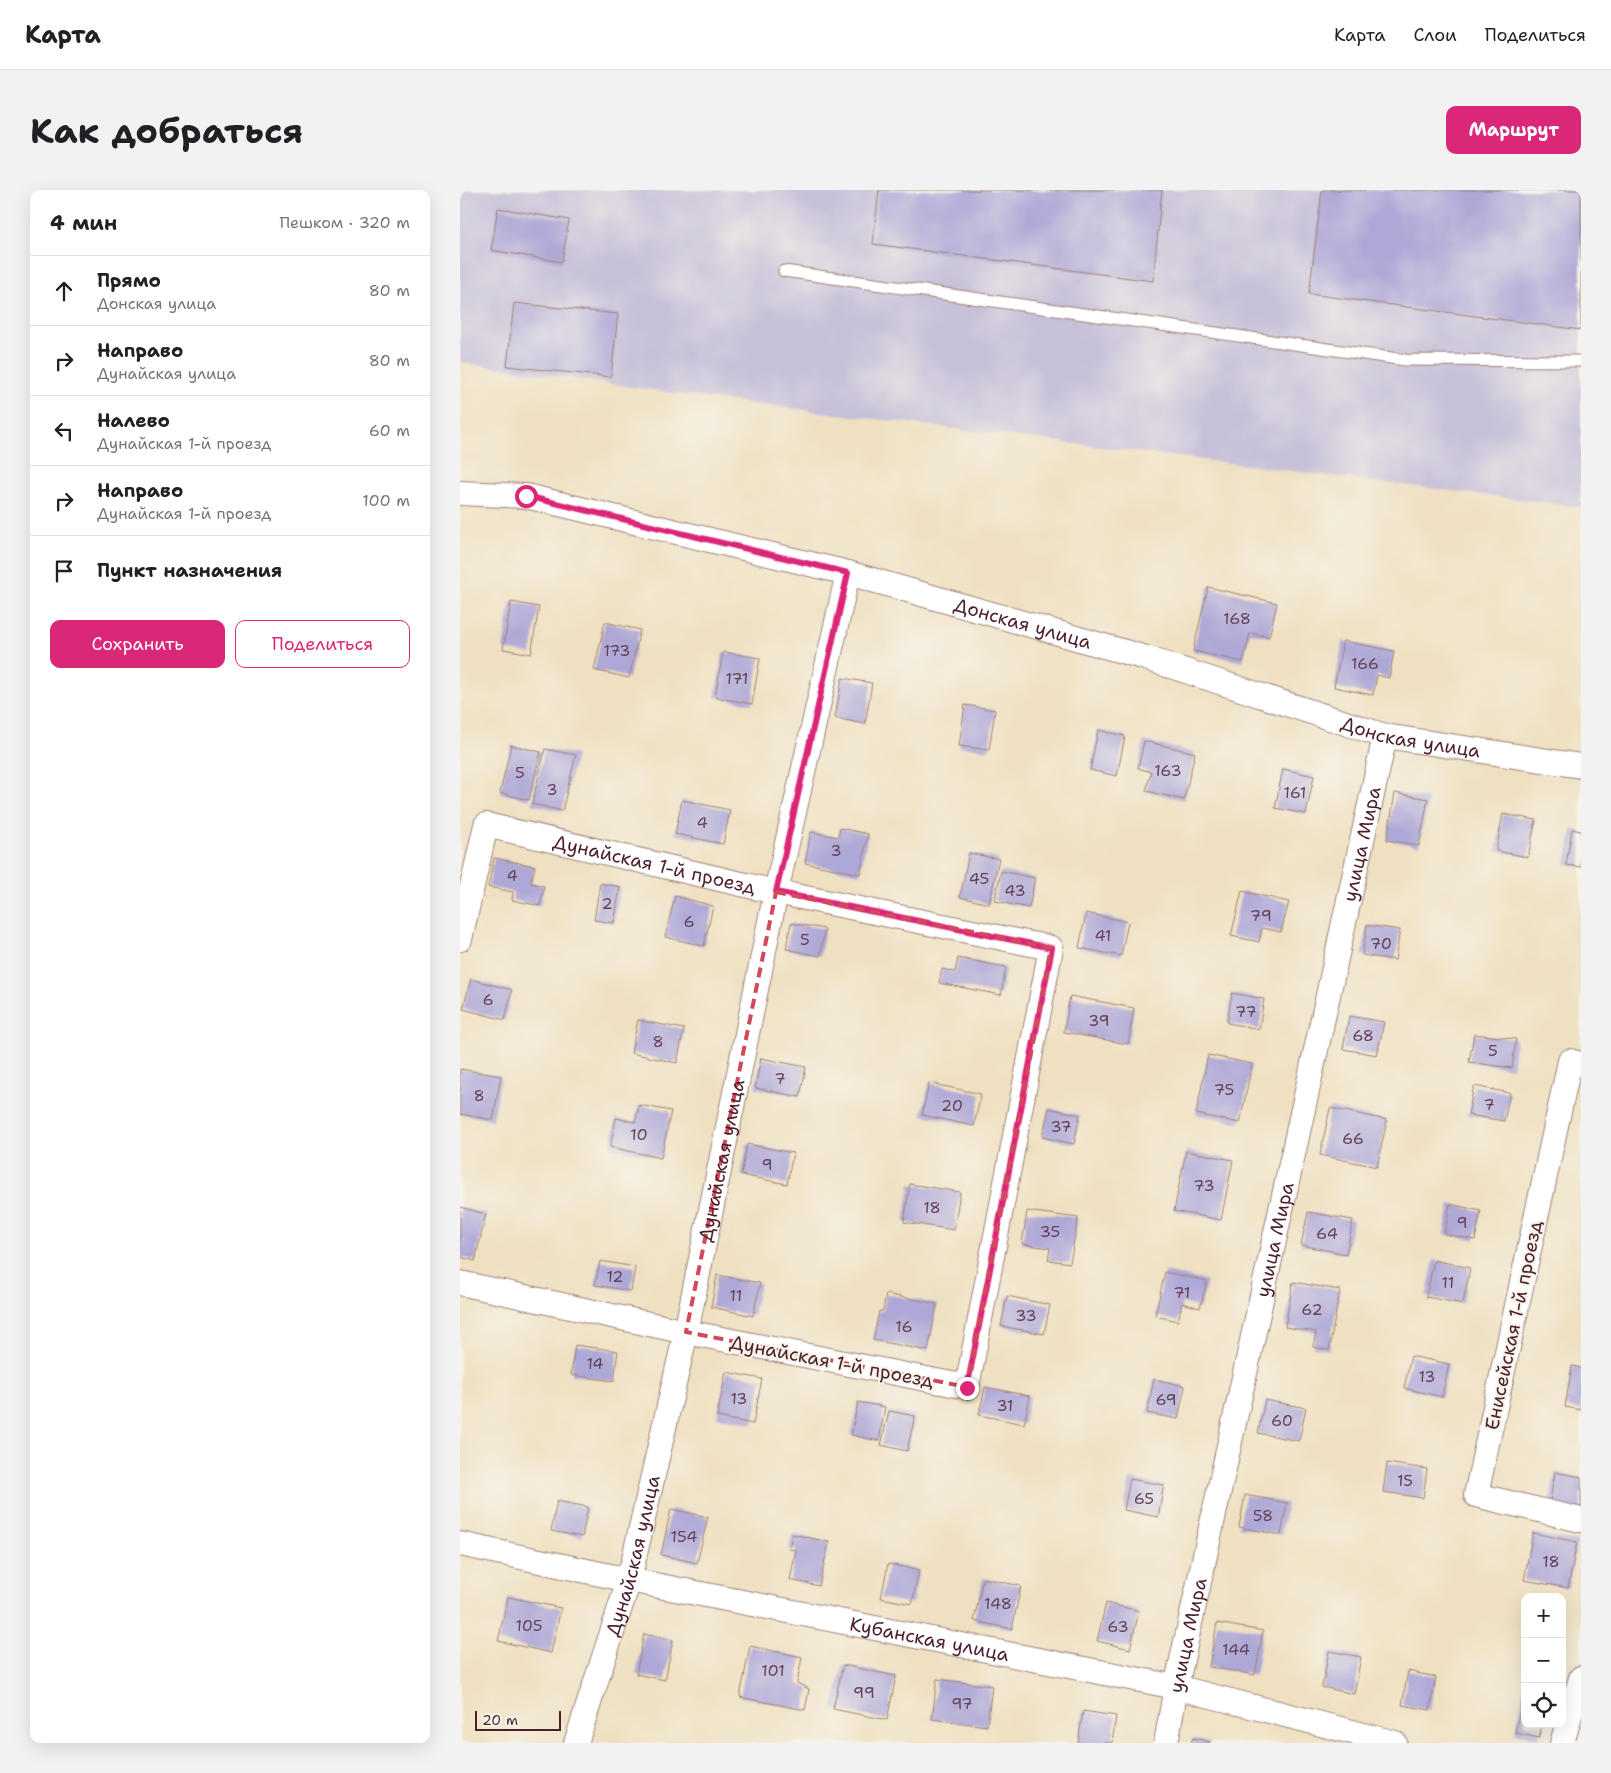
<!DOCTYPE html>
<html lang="ru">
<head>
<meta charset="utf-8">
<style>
	body { margin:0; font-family:"Shantell Sans",sans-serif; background:#f2f2f2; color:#202124 }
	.controls { position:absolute; right:15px; bottom:15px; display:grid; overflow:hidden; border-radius:10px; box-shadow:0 5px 20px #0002 }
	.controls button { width:45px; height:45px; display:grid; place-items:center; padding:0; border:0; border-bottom:1px solid #e0e0e0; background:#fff; color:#202124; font:25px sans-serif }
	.scale { position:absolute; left:15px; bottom:12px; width:86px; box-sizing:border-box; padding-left:5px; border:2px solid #4a1f2b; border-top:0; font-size:14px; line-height:18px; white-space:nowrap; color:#4a1f2b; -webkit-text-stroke:4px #f7f3e8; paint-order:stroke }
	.stop { position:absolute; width:15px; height:15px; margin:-11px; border:4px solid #db2777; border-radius:50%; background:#fff }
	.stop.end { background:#db2777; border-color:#fff; box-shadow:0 1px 5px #0008 }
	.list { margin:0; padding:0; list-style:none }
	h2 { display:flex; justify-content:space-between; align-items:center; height:65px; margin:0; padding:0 20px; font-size:21px }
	h2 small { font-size:16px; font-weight:400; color:#757577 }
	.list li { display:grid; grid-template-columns:32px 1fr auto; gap:15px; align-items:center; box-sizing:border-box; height:70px; padding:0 20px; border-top:1px solid #e0e0e0 }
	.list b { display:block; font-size:19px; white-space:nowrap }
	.list p { margin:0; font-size:16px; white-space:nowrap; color:#757577 }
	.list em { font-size:16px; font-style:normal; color:#757577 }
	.actions { display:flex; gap:10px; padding:15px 20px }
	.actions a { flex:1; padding:11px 0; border:1px solid #db2777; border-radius:10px; text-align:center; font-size:18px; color:#db2777 }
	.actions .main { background:#db2777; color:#fff }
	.icon { flex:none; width:28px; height:28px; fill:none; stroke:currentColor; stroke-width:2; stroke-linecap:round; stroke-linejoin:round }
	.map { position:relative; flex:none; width:1121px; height:1553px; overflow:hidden; border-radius:10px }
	header { display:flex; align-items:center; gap:30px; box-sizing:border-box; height:70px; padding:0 25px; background:#fff; border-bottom:1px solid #e0e0e0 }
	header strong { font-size:24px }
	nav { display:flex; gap:28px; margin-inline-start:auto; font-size:18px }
	.intro { display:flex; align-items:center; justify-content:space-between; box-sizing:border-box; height:120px; padding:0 30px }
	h1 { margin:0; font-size:35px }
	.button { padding:12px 22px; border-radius:10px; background:#db2777; color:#fff; font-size:18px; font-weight:700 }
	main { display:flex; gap:30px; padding:0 30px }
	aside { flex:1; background:#fff; border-radius:10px; box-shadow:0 5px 20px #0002 }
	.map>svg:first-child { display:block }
	.industrial { fill:#c6c0d9 }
	.building { fill:#aea8d7 }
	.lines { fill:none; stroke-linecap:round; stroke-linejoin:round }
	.lane-casing { stroke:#9c8076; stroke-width:13 }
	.street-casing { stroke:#9c8076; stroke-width:26 }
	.lane { stroke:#fff; stroke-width:11 }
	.street { stroke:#fff; stroke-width:24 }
	.route { stroke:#db2777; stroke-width:6 }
	.marked { fill:none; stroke:#d1495b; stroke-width:4; stroke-dasharray:10 6; stroke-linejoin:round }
	.labels { text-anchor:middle; stroke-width:4; stroke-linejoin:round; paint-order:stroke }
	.number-label { font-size:16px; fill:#634156 }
	.street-label { font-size:19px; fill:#4a1f2b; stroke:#f7f3e8 }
</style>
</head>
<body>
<header>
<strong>Карта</strong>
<nav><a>Карта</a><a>Слои</a><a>Поделиться</a></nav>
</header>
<div class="intro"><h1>Как добраться</h1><a class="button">Маршрут</a></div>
<main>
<aside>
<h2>4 мин<small>Пешком · 320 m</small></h2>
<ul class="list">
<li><svg class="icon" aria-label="ahead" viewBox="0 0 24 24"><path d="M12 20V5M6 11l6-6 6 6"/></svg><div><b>Прямо</b><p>Донская улица</p></div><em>80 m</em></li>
<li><svg class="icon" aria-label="right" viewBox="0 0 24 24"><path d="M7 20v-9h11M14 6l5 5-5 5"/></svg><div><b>Направо</b><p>Дунайская улица</p></div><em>80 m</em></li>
<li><svg class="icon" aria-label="left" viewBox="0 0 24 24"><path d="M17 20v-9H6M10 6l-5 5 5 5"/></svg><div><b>Налево</b><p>Дунайская 1-й проезд</p></div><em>60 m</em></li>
<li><svg class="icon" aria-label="right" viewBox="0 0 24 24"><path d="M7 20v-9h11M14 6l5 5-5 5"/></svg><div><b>Направо</b><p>Дунайская 1-й проезд</p></div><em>100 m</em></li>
<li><svg class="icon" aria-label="arrive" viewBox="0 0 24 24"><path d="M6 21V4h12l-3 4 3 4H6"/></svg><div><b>Пункт назначения</b></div></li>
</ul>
<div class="actions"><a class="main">Сохранить</a><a>Поделиться</a></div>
</aside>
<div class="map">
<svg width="1121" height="1553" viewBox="0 0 1121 1553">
	<rect width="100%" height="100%" fill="#f7f3e8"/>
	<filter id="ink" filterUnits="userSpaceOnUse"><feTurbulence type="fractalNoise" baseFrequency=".02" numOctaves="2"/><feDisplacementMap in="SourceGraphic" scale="10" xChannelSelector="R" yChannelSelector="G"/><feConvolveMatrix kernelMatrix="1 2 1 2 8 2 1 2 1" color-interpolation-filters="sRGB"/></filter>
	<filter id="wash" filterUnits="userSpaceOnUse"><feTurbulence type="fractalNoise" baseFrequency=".0096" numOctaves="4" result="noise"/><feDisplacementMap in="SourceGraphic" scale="20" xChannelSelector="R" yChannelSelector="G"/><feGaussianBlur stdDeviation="1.12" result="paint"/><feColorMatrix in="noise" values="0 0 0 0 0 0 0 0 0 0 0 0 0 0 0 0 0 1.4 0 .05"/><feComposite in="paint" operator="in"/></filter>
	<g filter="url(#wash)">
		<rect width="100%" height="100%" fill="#efe0c1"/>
		<!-- industrial -->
		<path class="industrial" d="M0 0H1121V317L255 209 0 172Z"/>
		<g id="blocks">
			<!-- building -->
			<path class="building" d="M419 0H702L693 91 413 54Z
				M862 0H1121V140L849 104Z
				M38 18 109 30 102 72 31 60Z
				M54 113 158 124 151 187 47 176Z
				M748 397 817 413 809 447 790 443 783 472 733 461Z
				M51 412 79 417 71 464 43 459Z
				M145 432 180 440 169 488 134 480Z
				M883 451 934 461 929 488 917 485 913 505 874 497Z
				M263 462 300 468 292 514 255 507Z
				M382 488 412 493 405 534 375 528Z
				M505 515 535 520 529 560 499 556Z
				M638 540 665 546 657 586 630 580Z
				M684 551 735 563 724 610 686 601 691 582 678 578Z
				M51 555 81 562 69 610 40 603Z
				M85 559 116 565 102 621 72 614Z
				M823 579 854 586 846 624 815 618Z
				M935 603 968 609 959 656 927 650Z
				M222 610 270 620 263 654 215 644Z
				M1043 624 1076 630 1068 667 1036 661Z
				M380 638 408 644 400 684 345 673 351 642 378 647Z
				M1112 639 1121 641V677L1106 675Z
				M509 663 539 669 529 714 500 707Z
				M34 668 75 676 71 693 84 696 80 716 52 710 53 702 28 697Z
				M541 681 575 688 569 718 535 711Z
				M140 693 160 697 154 733 134 730Z
				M782 701 829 712 821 742 802 738 799 752 771 746Z
				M215 706 253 716 244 756 205 747Z
				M626 723 668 732 661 766 619 758Z
				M331 733 365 739 360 766 326 759Z
				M907 735 940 740 935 770 902 765Z
				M498 768 546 777 541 805 479 793 482 779 495 782Z
				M11 789 52 800 45 830 3 819Z
				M772 803 804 809 799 839 767 833Z
				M610 806 674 818 668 854 604 842Z
				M889 826 924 832 917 865 883 859Z
				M178 830 224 839 217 873 171 863Z
				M1014 844 1056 849 1052 878 1009 872Z
				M748 865 792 874 780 933 736 924Z
				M301 868 346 877 340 907 295 898Z
				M0 879 41 886 33 930 0 924Z
				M469 893 521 904 514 936 462 925Z
				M1014 896 1050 903 1044 931 1008 925Z
				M179 915 211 921 201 968 150 957 156 928 175 932Z
				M589 918 620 925 614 954 582 947Z
				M870 918 927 930 917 977 860 965Z
				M287 954 333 963 327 994 281 985Z
				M726 961 773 970 761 1030 714 1021Z
				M450 994 500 1002 494 1040 444 1032Z
				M990 1014 1021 1021 1015 1050 984 1044Z
				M0 1017 26 1024 15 1071 0 1067Z
				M567 1021 618 1028 610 1073 588 1070 590 1058 562 1054Z
				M848 1022 893 1030 886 1064 841 1055Z
				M974 1070 1010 1078 1003 1114 966 1107Z
				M140 1071 175 1077 171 1101 135 1095Z
				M705 1082 747 1091 740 1118 722 1113 718 1131 695 1126Z
				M257 1085 300 1093 293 1126 251 1117Z
				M833 1092 880 1100 869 1160 853 1157 856 1142 825 1137Z
				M426 1104 477 1114 468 1161 413 1150 419 1121H423Z
				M547 1106 590 1115 584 1144 541 1136Z
				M115 1155 158 1161 154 1191 111 1185Z
				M951 1166 989 1174 982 1207 944 1198Z
				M1112 1176 1121 1178V1220L1105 1217Z
				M266 1182 302 1189 293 1234 257 1227Z
				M694 1189 725 1196 718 1229 687 1223Z
				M525 1197 570 1206 564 1234 519 1225Z
				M805 1210 846 1218 839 1251 798 1243Z
				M398 1212 425 1217 419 1251 391 1245Z
				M429 1221 455 1226 447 1261 421 1255Z
				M927 1273 967 1279 963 1308 923 1302Z
				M1095 1282 1121 1287V1322L1089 1316Z
				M670 1289 704 1295 698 1327 664 1320Z
				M785 1305 827 1313 821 1345 779 1337Z
				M97 1311 128 1317 122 1347 91 1341Z
				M211 1319 248 1327 237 1373 201 1365Z
				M1073 1343 1117 1352 1108 1398 1064 1390Z
				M332 1344 369 1352 359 1396 330 1390 336 1360 329 1359Z
				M428 1374 459 1380 452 1414 421 1408Z
				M523 1388 561 1396 552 1439 514 1431Z
				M48 1407 101 1418 91 1463 38 1451Z
				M646 1413 679 1421 670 1459 637 1451Z
				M757 1433 803 1441 795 1485 749 1477Z
				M184 1444 213 1450 205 1490 176 1484Z
				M290 1456 342 1467 337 1493 349 1499 345 1520 280 1507Z
				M869 1461 901 1467 894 1504 862 1497Z
				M383 1475 436 1486 427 1530 373 1519Z
				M948 1481 976 1487 970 1520 942 1515Z
				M477 1489 532 1496 527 1536 472 1529Z
				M1064 1500 1065 1534H1082L1079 1548 1055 1543Z
				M623 1521 656 1526 652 1553H618Z
				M733 1548 750 1552V1553H731Z"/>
		</g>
	</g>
	<g filter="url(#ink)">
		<use href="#blocks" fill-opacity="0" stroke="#9c8076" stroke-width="1"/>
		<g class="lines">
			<defs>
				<path id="lane" d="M324 81 945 170 1121 171"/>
				<g id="street">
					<path id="s1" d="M0 303 66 306 388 383 686 468 925 546 1121 576"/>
					<path id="s2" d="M0 749 26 635 316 702 591 758 507 1197 226 1142 0 1093"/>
					<path d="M1121 874 1110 871 1016 1305 1121 1330"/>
					<path id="s3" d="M0 1354 169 1390 716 1497 935 1553"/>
					<path id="s4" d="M116 1553 169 1390 226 1142 316 702 388 383"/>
					<path id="s5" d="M706 1553 716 1497 925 546"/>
					<path d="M1102 1553 1121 1488"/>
				</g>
			</defs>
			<!-- lane casing -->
			<use href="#lane" class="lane-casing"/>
			<!-- street casing -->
			<use href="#street" class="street-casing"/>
			<!-- lane -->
			<use href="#lane" class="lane"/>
			<!-- street -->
			<use href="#street" class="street"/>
		</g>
	</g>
	<g class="lines" filter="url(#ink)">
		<!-- route -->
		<path class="route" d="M66 306 388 383 316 702 592 758 507 1198"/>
	</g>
	<!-- marked area -->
	<path class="marked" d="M316 702 591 758 507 1197 226 1142Z"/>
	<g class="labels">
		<!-- number labels -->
		<g class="number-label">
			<text x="777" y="434">168</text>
			<text x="157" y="466">173</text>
			<text x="905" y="479">166</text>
			<text x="277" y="494">171</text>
			<text x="708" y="586">163</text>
			<text x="60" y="588">5</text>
			<text x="92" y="605">3</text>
			<text x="835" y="608">161</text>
			<text x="242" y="638">4</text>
			<text x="376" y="666">3</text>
			<text x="52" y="691">4</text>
			<text x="519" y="694">45</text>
			<text x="555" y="706">43</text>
			<text x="147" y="719">2</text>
			<text x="801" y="731">79</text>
			<text x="229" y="737">6</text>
			<text x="643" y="751">41</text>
			<text x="345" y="755">5</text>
			<text x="921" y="759">70</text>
			<text x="28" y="815">6</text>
			<text x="786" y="827">77</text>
			<text x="639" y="836">39</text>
			<text x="903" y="851">68</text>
			<text x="198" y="857">8</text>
			<text x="1033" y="866">5</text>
			<text x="320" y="894">7</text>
			<text x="764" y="905">75</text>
			<text x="19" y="911">8</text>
			<text x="1029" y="920">7</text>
			<text x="492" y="921">20</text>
			<text x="601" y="942">37</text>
			<text x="179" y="950">10</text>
			<text x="893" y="954">66</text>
			<text x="307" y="980">9</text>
			<text x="744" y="1001">73</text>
			<text x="472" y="1023">18</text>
			<text x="1002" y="1038">9</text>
			<text x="590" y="1047">35</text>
			<text x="867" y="1049">64</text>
			<text x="155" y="1092">12</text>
			<text x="988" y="1098">11</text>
			<text x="722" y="1108">71</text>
			<text x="276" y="1111">11</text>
			<text x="852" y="1125">62</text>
			<text x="566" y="1131">33</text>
			<text x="444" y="1142">16</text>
			<text x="135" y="1179">14</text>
			<text x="967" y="1192">13</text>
			<text x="279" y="1214">13</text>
			<text x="706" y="1215">69</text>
			<text x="545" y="1221">31</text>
			<text x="822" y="1236">60</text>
			<text x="945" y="1296">15</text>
			<text x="684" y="1314">65</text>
			<text x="803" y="1331">58</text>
			<text x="224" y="1352">154</text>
			<text x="1091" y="1377">18</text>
			<text x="538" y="1419">148</text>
			<text x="69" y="1441">105</text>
			<text x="658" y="1442">63</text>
			<text x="776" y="1465">144</text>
			<text x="313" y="1486">101</text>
			<text x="404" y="1508">99</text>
			<text x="502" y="1519">97</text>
		</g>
		<!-- street labels -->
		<g class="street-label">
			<text dy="7" stroke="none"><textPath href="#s1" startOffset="579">Донская улица</textPath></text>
			<text dy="7" stroke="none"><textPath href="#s1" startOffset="984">Донская улица</textPath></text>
			<text dy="7" stroke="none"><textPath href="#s5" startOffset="920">улица Мира</textPath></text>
			<text dy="7" stroke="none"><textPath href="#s2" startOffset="290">Дунайская 1-й проезд</textPath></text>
			<text dy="7" stroke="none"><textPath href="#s4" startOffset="601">Дунайская улица</textPath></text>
			<text dy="7" stroke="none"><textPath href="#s5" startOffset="515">улица Мира</textPath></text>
			<text transform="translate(1053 1135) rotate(-78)" y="7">Енисейская 1-й проезд</text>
			<text transform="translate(372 1171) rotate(11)" y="7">Дунайская 1-й проезд</text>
			<text dy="7" stroke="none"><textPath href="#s4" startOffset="196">Дунайская улица</textPath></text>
			<text dy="7" stroke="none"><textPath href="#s5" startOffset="110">улица Мира</textPath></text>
			<text dy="7" stroke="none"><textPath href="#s3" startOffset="479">Кубанская улица</textPath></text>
		</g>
	</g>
</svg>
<div class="controls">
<button>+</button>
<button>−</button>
<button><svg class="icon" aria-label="locate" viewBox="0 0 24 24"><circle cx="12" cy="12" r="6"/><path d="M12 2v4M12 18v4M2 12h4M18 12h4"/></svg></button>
</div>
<div class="scale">20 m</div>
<div class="stop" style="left:66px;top:306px"></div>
<div class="stop end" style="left:507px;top:1198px"></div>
</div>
</main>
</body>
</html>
